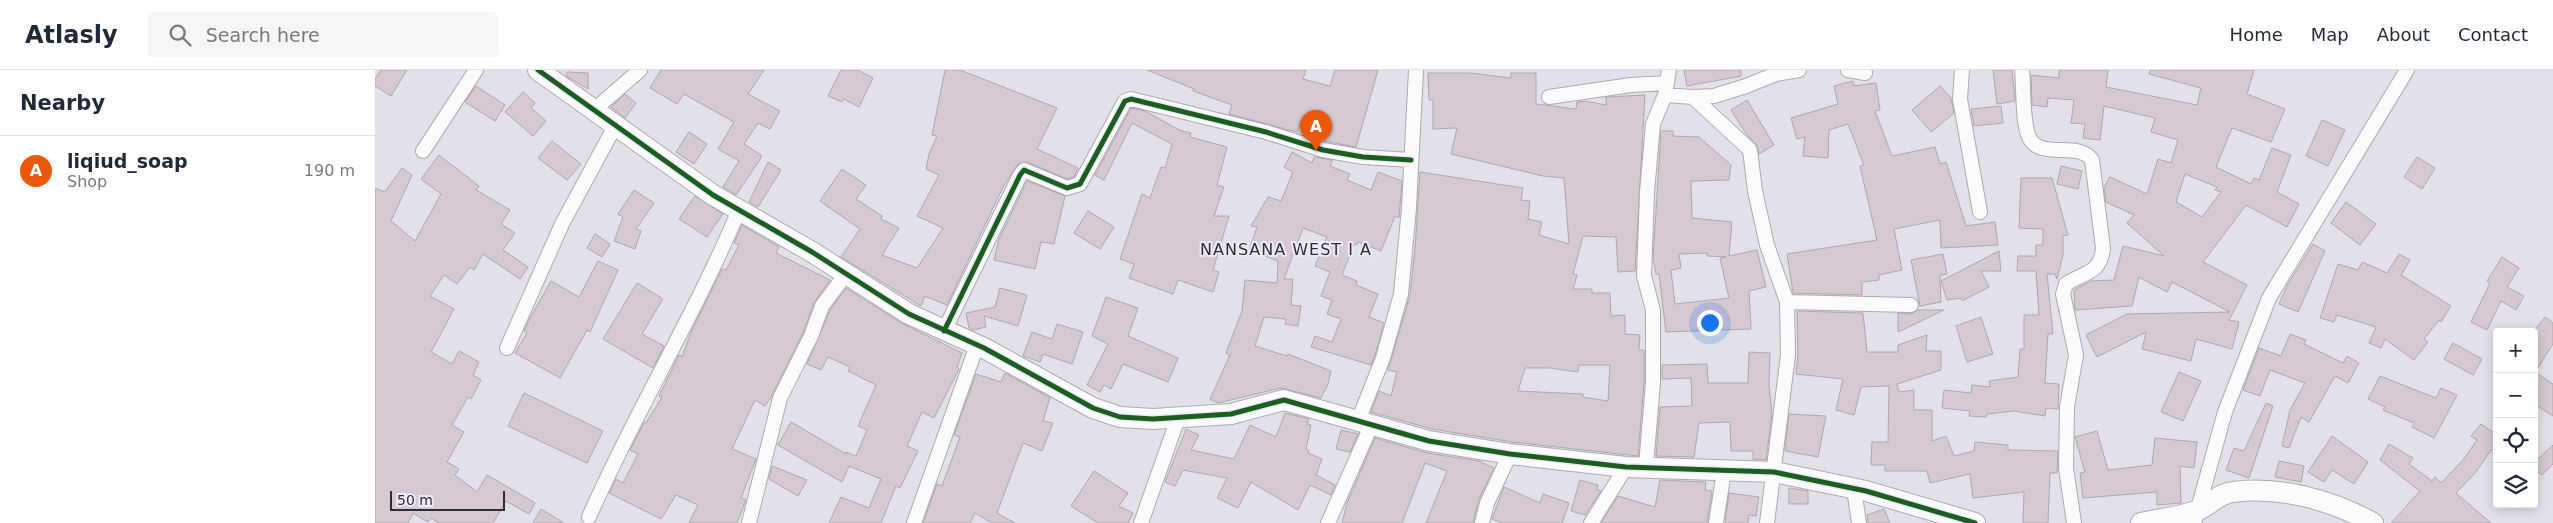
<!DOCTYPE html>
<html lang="en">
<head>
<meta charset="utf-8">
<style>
	body { margin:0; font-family:"DejaVu Sans",sans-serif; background:#f6f6f7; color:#1f2937 }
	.controls { position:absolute; right:15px; bottom:15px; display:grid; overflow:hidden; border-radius:5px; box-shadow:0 2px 12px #0003 }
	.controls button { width:45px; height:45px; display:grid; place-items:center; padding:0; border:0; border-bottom:1px solid #e0e1e3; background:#fff; color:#1f2937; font:25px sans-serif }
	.scale { position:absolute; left:15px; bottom:12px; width:115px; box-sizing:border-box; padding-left:5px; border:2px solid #2e2d33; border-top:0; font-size:14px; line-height:18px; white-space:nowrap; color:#2e2d33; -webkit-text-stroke:4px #edeaf9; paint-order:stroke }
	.you { position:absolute; left:1334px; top:252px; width:18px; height:18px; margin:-12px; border:4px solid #fff; border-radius:50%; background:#1a73e8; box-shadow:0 0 0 8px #1a73e833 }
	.badge { display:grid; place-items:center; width:32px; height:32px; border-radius:50%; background:#ea580c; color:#fff; font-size:16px; font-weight:700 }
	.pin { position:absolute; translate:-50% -41px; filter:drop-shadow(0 1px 2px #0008) }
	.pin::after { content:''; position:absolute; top:26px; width:18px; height:15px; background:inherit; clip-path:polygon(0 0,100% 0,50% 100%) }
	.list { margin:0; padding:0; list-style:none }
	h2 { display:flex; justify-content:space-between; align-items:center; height:65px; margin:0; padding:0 20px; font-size:21px }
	h2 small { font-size:16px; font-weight:400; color:#747a83 }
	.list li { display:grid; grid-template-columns:32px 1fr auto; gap:15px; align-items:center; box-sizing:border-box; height:70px; padding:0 20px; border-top:1px solid #e0e1e3 }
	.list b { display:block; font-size:19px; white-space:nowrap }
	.list p { margin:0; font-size:16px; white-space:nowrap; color:#747a83 }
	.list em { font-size:16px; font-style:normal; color:#747a83 }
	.icon { flex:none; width:28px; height:28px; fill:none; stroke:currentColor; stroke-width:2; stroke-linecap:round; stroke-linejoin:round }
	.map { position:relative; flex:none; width:2178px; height:453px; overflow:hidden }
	header { display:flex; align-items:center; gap:30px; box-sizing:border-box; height:70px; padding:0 25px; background:#fff; border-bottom:1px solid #e0e1e3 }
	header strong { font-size:24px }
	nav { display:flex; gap:28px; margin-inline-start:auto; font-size:18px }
	.search { width:350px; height:45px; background:#f6f6f7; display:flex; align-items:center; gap:12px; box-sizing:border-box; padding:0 18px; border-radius:5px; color:#747a83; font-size:19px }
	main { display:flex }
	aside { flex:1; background:#fff }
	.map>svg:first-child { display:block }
	.building { fill:#d6c9d2; stroke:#aca8ad; fill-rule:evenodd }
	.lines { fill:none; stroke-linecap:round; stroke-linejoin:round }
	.street-casing { stroke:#acaab0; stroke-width:16 }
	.secondary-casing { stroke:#acaab0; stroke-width:22 }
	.street { stroke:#fbfafc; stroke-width:14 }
	.secondary { stroke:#fbfafc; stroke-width:20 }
	.cycleway-casing { stroke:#edeaf9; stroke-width:8 }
	.cycleway { stroke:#1b5e20; stroke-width:5 }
	.labels { text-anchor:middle; stroke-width:4; stroke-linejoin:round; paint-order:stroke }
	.quarter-label { font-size:16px; letter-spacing:1px; fill:#2e2d33; stroke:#edeaf9 }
</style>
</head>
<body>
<header>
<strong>Atlasly</strong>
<div class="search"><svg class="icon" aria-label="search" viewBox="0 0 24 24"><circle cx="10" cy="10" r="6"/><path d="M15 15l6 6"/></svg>Search here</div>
<nav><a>Home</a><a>Map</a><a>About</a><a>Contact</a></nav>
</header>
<main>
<aside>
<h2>Nearby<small></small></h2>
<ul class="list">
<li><span class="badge">A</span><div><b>liqiud_soap</b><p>Shop</p></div><em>190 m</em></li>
</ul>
</aside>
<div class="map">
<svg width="2178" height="453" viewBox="0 0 2178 453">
	<rect width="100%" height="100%" fill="#e2e0e8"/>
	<!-- building -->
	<path class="building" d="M6 0H32L16 26 0 16V9Z
		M286 0H389L373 24 405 41 395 59 383 53 369 74 386 85V88L361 125 348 117 364 91 343 79 359 52 309 24 302 34 275 18Z
		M466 0H483L498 8 484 37 469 29 467 32 453 26Z
		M570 0H585L682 38 662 79 703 98 699 107 692 109 652 92 643 94 629 115 572 235 550 226 546 236 466 187 485 159 445 131 467 99 491 115 481 129 507 146 506 149 524 158 507 185 542 198 568 158 542 146 564 105 551 99 554 84 562 66 557 65Z
		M772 0H931L928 9 955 16 960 0H1003L981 77 949 71 952 61 926 51 922 62 854 44 857 35 818 21 819 19Z
		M1309 0H1366V6L1312 16Z
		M1618 0H1637L1640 31 1622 34Z
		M1684 0H1733L1731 17 1822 35 1826 18 1774 4 1775 0H1879L1872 24 1910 39 1896 72 1857 58 1841 97 1876 114 1879 108 1884 110 1897 78 1916 85 1902 122 1924 134 1912 157 1871 135 1828 192 1872 215 1854 250 1864 252 1857 279 1821 269 1816 291 1767 279 1771 262 1722 287 1711 265 1752 244 1855 242 1797 212 1792 222 1764 207 1757 236 1700 240 1699 220 1716 211 1739 210 1748 176 1789 186 1752 153 1759 145 1731 132 1729 118 1735 107 1772 124 1783 89 1796 93 1803 70 1776 62 1780 48 1729 36 1725 70 1708 68 1710 54 1696 53 1699 30 1673 28 1672 37 1657 35 1656 5 1684 8ZM1810 104 1842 117 1840 120 1846 122 1827 147 1801 132Z
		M192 2 213 3V19L191 6Z
		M1053 3H1096L1136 8V3H1161V34L1201 39 1202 32 1210 31 1231 35V27L1270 25 1260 201 1243 202 1241 167 1208 166 1198 204 1202 205 1198 219H1217V223H1235L1236 246 1250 245V264L1265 265 1264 280H1269V313L1263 386 1137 372 1057 359 996 342 1004 321 1016 326 1022 302 1013 300 1035 225 1040 179 1045 102 1148 118 1146 130 1155 131 1153 149 1167 152 1164 165 1194 174 1189 108 1168 106 1076 84 1082 58 1058 59V30H1054ZM1204 295H1235L1233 331 1208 327V324L1143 321 1150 298H1176L1203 302Z
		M1478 11 1479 16 1501 13 1505 40 1500 41 1517 86 1560 77 1565 94 1571 92 1591 156 1620 152 1623 175 1566 178 1565 150 1519 159 1527 200 1504 205V210L1487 212V225L1418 223 1412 184 1502 170 1485 96 1489 95 1473 54 1454 60 1453 88 1428 86 1430 67 1422 69 1416 48 1463 34 1459 16Z
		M101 16 130 35 120 51 90 32Z
		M1565 16 1576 28 1579 43 1556 62 1537 40Z
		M148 22 160 33 156 38 171 51 158 66 130 42Z
		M250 24 261 33 250 48 236 37Z
		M1372 30 1399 75 1384 84 1381 74 1372 65 1356 40Z
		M1626 36 1628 53 1599 56 1596 39Z
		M756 38 770 41 804 60 816 63 815 67 852 77 842 115 849 117 839 146H854L838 200 844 202 838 222 803 210 798 224 754 208 759 194 745 189 767 124 775 128 786 97 790 98 797 74 757 53 729 110 720 105Z
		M1947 50 1970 60 1953 96 1931 86Z
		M1286 61H1298V66L1324 67 1356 95 1354 110 1316 111 1317 148 1357 152 1354 186 1382 180 1391 217 1374 221 1376 259 1291 262 1284 204H1281L1278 188ZM1332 183V186L1351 187 1345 188 1354 228 1300 234 1296 200 1306 198 1304 184Z
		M314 62 332 74 319 94 301 82Z
		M177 71 206 94 192 110 163 88Z
		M917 82 937 93 939 87 957 90 955 96 975 104 972 110 996 120 1003 102 1027 111 1024 148 1020 146 1006 181 983 172 981 175 979 174 967 205 982 211 981 215 1003 224 994 247 1009 253 1000 285 996 295 936 277 940 266 957 272 966 249 952 244 957 230 946 226 955 202 940 196 952 167 928 158 909 209H918L916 235 926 236 923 256 910 254 911 249 889 247 880 276 912 286 913 284 956 301 953 314 946 328 906 318 843 333 835 329 855 285 851 283 867 241 870 210 902 213 903 191 874 180 882 157 876 156 893 127 906 131 918 102 909 97Z
		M64 85 104 116 101 120 135 140 126 154 140 163 128 180 153 197 145 209 108 184 99 200 95 197 82 214 69 205 55 226 79 239 56 282 77 294 84 281 104 292 98 305 106 310 96 329 93 327 77 355 89 362 72 392 84 399 80 405 102 422 112 405 160 433 154 444 131 431 118 453H64L56 448 53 452 38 443 33 453H0V118L10 122 27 98 37 105 16 151 40 171 66 124 46 109Z
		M2042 87 2060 98 2047 119 2029 107Z
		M393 92 406 100 383 137 374 132Z
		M1686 96 1707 101 1703 119 1682 114Z
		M1646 108H1677L1693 165 1688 166V185L1682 209 1680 204H1672L1678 264H1673L1670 313 1684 314 1683 339 1671 338 1670 346 1639 341 1612 344 1611 347 1594 346 1595 341 1567 338 1569 320 1596 323 1597 315 1615 317 1614 311 1643 307 1645 279H1649V245H1664L1661 201H1642L1643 186H1661V175H1668V159L1644 158Z
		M652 111 690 126 679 174 666 172 660 199 619 190 624 169Z
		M259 120 279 133 261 159 266 161 260 179 239 171 248 147 243 144Z
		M320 126 348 144 332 167 304 149Z
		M1971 132 2001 154 1985 175 1956 153Z
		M713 141 739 157 725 179 699 163Z
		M367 155 404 177 401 183 455 210 439 233 428 263 396 327 390 336 380 330 357 379 381 389 366 428 371 430 362 453H314L323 435 301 425 286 449 234 423 241 409 248 413 263 384 255 380 269 352 271 353 287 327 284 326 304 285 307 287 316 262 347 199 351 200 364 175 359 173Z
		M220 164 235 174 227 187 212 178Z
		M1938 174 1950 181 1923 242 1904 234 1913 214Z
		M1624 181 1626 201H1606L1614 217 1587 231 1586 228 1572 230 1566 211Z
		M1568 184 1572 204 1565 205 1566 232 1545 236 1536 190Z
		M2024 184 2035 190 2026 205 2076 236 2066 252 2064 250 2049 269 2053 272 2039 290 2010 269 2006 278 1994 273 2001 257 1962 245 1959 252 1945 248 1963 194 1983 200 1987 192 2012 203Z
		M2127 187 2144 198 2132 217 2149 226 2141 240 2126 231 2112 260 2096 252 2115 213 2112 211Z
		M223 191 243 200 215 262 212 260 185 308 140 283 152 263 149 261 154 250 176 211 204 227Z
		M262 213 288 229 267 264 289 276 278 298 228 269Z
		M471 218 528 254 587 283 582 297 584 299 559 348 547 342 532 376 543 381 525 418 521 416 506 453H454L466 427 494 438 506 409 474 396 467 412 403 375 416 352 471 384V382L481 386 492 360 483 356 501 315 473 301 475 297 453 287 446 300 432 294 455 240Z
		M625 218 652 225 643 256 609 246 611 257 598 260 594 258 591 243 620 237Z
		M731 227 763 238 753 266 803 288 793 312 748 294 736 319 729 315 725 322 712 315 733 274 717 266Z
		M1543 240H1569L1523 262V243L1536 244Z
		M1422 241 1488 243 1492 282H1523V275L1552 265 1551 281H1566V300L1522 314 1524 322 1539 320V340H1557V371L1571 366 1579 386 1599 381 1600 372 1633 375V380L1683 381 1682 403H1675L1673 453H1648L1649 422 1598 428 1595 404 1555 413 1552 401H1510V395H1496L1497 372H1513L1514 316 1486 317 1479 345 1461 340 1468 309 1421 304 1423 284Z
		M1606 247 1618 284 1592 292 1581 256Z
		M2170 247 2178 253V274L2160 302 2178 314V346L2159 334V261Z
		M682 254 708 262 697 294 668 284 665 292 648 286 657 262 677 269Z
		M1915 264 1931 270 1929 274 1968 293 1972 286 1984 293 1973 313 1960 306 1934 352 1926 347 1914 378 1907 376 1915 340 1930 313 1895 300 1885 326 1868 320 1884 278 1906 286Z
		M2078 273 2107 289 2098 305 2069 289Z
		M1374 282 1395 283 1394 315 1397 344 1391 390 1378 389V381H1356L1355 352 1324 353 1319 387 1281 386 1285 337 1317 336 1316 308 1287 309V295L1332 294 1333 313H1373Z
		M1804 302 1826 311 1808 351 1786 342Z
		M630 303 675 328 668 351 678 353 667 381 648 373 622 443 640 453H617L600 443 595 453H548L562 414 567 416 585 367 579 365 601 304 626 312Z
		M2005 306 2061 328 2066 318 2082 325 2059 368 2037 357 2039 353 2008 340 2010 337 1993 329Z
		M149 323 228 361 212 393 133 356Z
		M1891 333 1898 336 1874 408 1851 400 1859 378 1869 381Z
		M910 343 934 349 932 354 936 355 931 379 934 381 933 383 947 389 941 405 960 415 956 425 935 415 923 440 876 412 863 438 842 428 852 408 808 400 800 416 790 412 811 359 824 365 816 380 859 389 875 355 901 367Z
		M1414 344 1451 346 1443 387 1410 381Z
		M2106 354 2122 365V384L2117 379 2100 403 2081 423 2116 453H2016L2045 421 2005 390 2014 374 2038 388 2034 394 2057 411 2060 407 2066 413 2088 390 2102 370 2096 366Z
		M966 360 983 364 975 382 961 379Z
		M1722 361 1733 400 1777 395 1780 368 1822 372 1819 398 1805 396 1806 433 1782 435V422L1708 428 1705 403 1710 402 1700 367Z
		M1957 366 1993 392 1979 414 1957 400 1949 412 1933 402Z
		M1000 368 1052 383 1104 391 1119 398 1104 429 1098 453H1051L1072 401 1050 393 1027 453H967L972 433Z
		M2178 375V394L2167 405 2159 399V393Z
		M1904 391 1929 396 1926 412 1900 407Z
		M397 396 432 410 423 426 394 409Z
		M719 401 753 423 744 436 758 443 753 453H723L696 436Z
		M1205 410 1223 415 1222 420 1226 421 1210 445 1196 441Z
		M1285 410 1331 412 1330 420 1337 421 1332 453H1226L1243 426 1280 437Z
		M1129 417 1165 433 1168 424 1194 433 1187 453H1127L1117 449Z
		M1414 418 1433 421V434H1414Z
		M1354 423 1384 427 1381 446 1374 445 1373 453H1350Z
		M166 439 189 453H158Z
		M1509 439 1515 453H1493L1492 445Z"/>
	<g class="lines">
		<defs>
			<path id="street" d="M1473 0 1490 3
				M1587 0 1585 29 1605 142
				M1647 0C1649 18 1647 51 1654 67 1665 91 1703 70 1717 90L1728 178C1726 203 1710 202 1691 214L1688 224 1701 285 1692 337 1691 398 1699 453
				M1290 25 1318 27 1339 26 1371 16 1401 4 1424 0
				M1174 27 1256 15 1292 13
				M1318 27 1375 80 1380 121 1392 175 1412 232 1413 285 1392 453
				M219 40 265 0
				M48 81 101 0
				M1412 232 1536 235
				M569 261 645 105 649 100 692 118 705 114 750 31 756 29 891 62 948 80 988 87 1036 90
				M132 278 187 154 240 56
				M983 351 1008 288 1026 224 1034 138 1041 0
				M1271 396 1278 313V240L1269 206 1272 122 1278 54 1290 25 1294 0
				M1479 419 1484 453
				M214 447C260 342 320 245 364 140
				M374 453 405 328 436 266 447 236 471 204
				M539 453 602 275
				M766 453 803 348
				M953 453 996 356
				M1107 453 1112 433 1135 384
				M1216 453 1251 397
				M1341 453 1349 401
				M1819 453 1850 342 1894 228 2032 0"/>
			<path id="secondary" d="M163 0 338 125 437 182 534 244 609 278 718 338 745 347 778 349 856 344 909 330 1054 371 1135 384 1251 397 1399 402 1491 421 1600 453
				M1766 453C1783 449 1804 447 1821 441 1835 436 1843 423 1858 422 1905 416 1957 430 1998 453"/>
		</defs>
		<!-- street casing -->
		<use href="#street" class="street-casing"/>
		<!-- secondary casing -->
		<use href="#secondary" class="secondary-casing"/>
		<!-- street -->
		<use href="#street" class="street"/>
		<!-- secondary -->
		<use href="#secondary" class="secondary"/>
		<defs>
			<path id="cycleway" d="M163 0 338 125 437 182 534 244 609 278 718 338 745 347 778 349 856 344 909 330 1054 371 1135 384 1251 397 1399 402 1491 421 1600 453
				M569 261 645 105 649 100 692 118 705 114 750 31 756 29 891 62 948 80 988 87 1036 90"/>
		</defs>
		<!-- cycleway casing -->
		<use href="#cycleway" class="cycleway-casing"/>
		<!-- cycleway -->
		<use href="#cycleway" class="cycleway"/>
	</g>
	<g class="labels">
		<!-- quarter labels -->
		<g class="quarter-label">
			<text x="911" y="185">NANSANA WEST I A</text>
		</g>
	</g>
</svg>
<div class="controls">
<button>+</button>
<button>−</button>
<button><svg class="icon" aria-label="locate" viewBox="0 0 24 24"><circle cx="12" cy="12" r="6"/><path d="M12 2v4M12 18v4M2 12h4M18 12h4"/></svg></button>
<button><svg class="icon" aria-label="layers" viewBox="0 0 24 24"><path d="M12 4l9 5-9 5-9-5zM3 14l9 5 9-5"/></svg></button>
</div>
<div class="scale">50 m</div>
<div class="you"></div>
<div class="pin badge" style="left:941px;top:81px">A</div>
</div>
</main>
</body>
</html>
